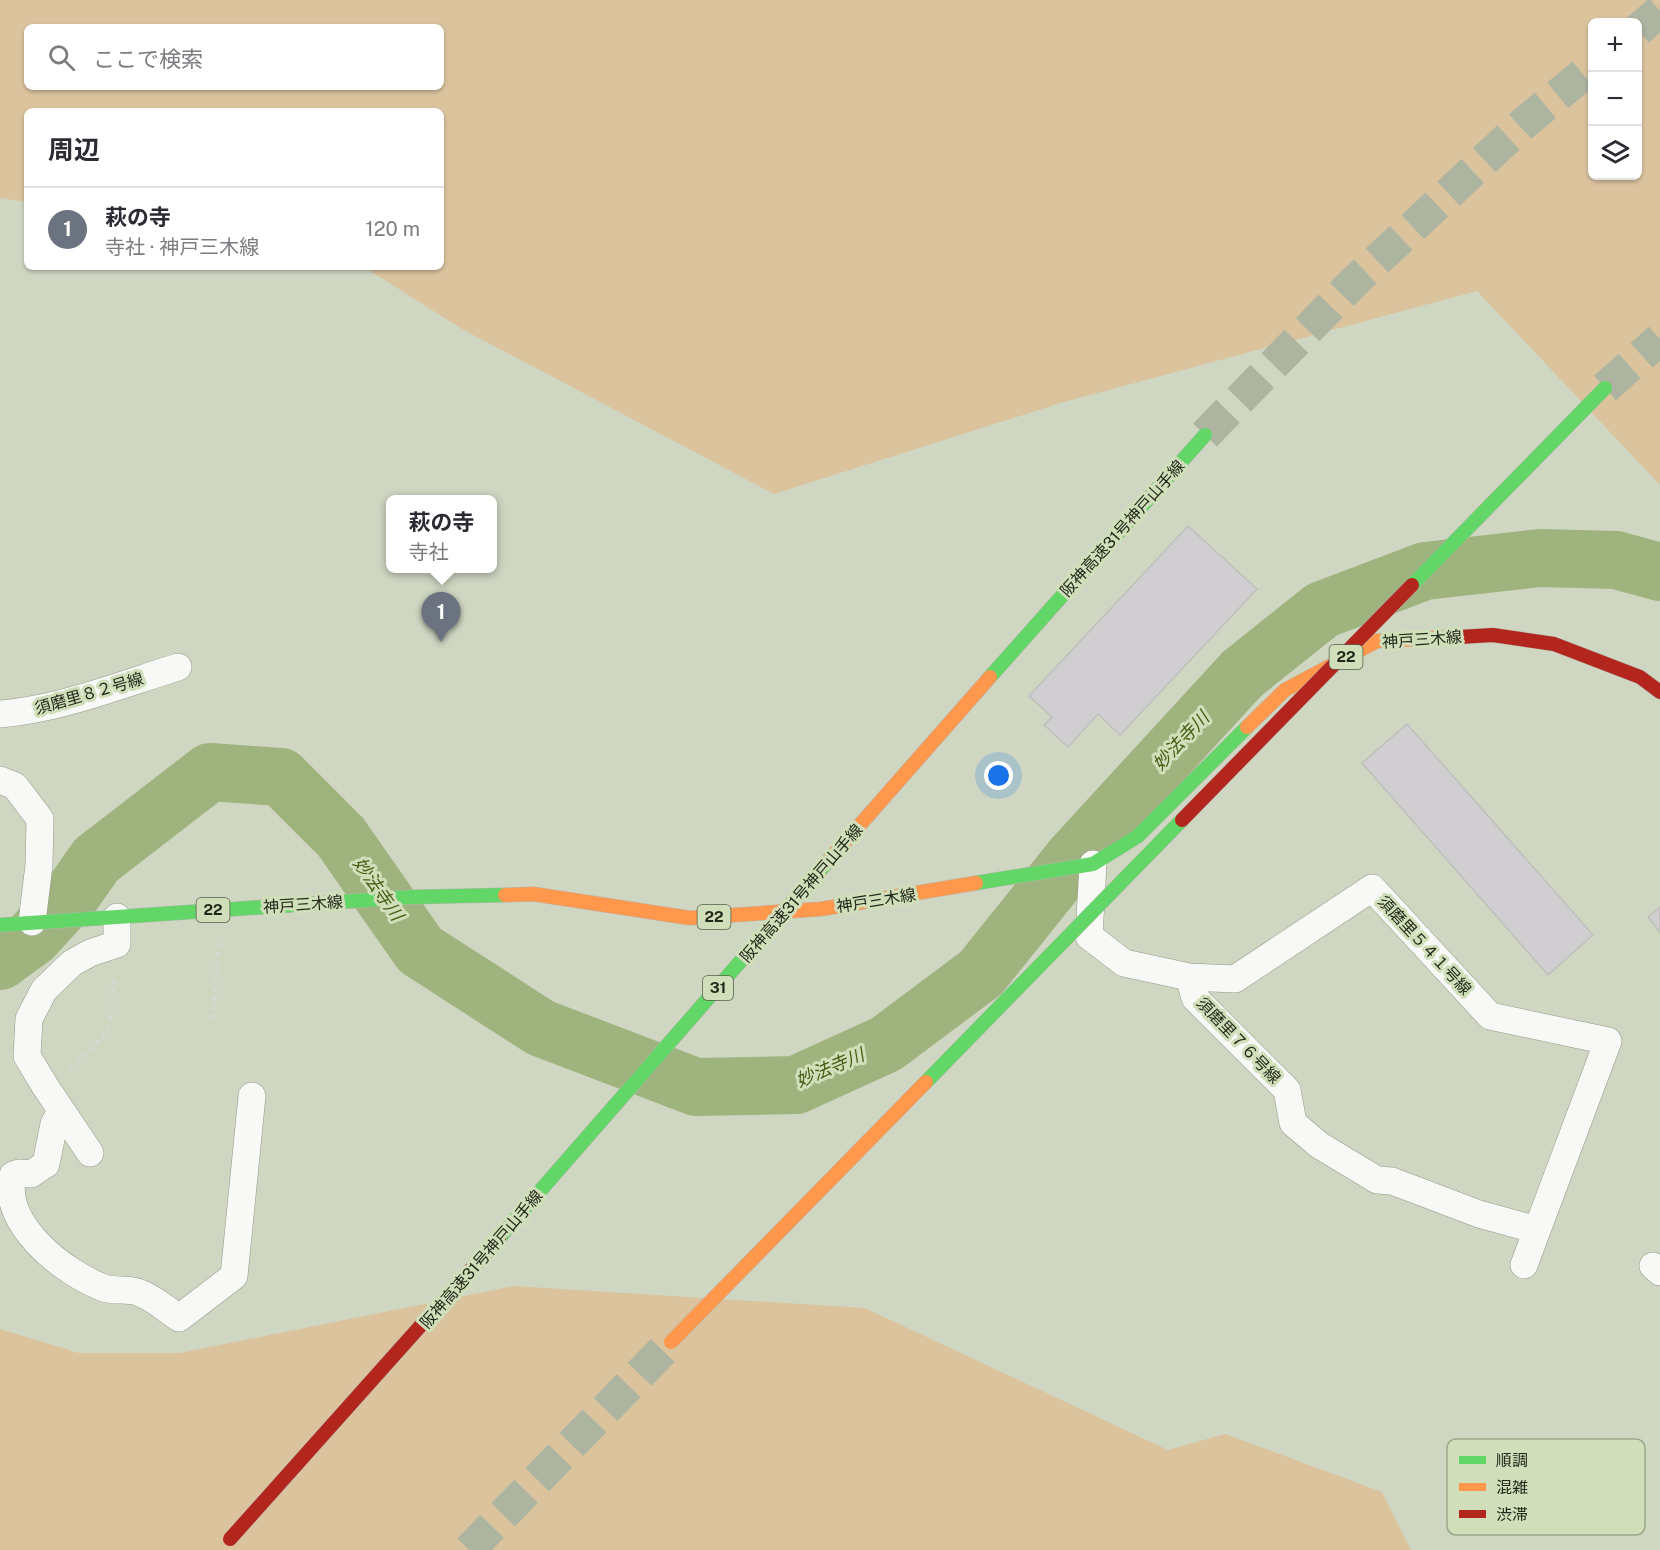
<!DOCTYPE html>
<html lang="ja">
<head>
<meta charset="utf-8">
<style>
	body { margin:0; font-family:"Public Sans","Noto Sans JP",sans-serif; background:#f2f2f3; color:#2b2b33 }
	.controls { position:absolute; right:18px; top:18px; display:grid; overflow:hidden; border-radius:9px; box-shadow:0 2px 4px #0004 }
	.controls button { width:54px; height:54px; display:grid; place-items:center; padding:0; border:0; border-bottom:2px solid #e1e1e2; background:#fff; color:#2b2b33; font:30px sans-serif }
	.you { position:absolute; left:999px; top:776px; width:21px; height:21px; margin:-15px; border:4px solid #fff; border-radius:50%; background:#1a73e8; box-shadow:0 0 0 9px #1a73e833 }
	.badge { display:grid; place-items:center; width:39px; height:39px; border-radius:50%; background:#0b8043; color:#fff; font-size:20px; font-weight:700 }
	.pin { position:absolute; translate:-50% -50px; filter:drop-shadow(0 2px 3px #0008) }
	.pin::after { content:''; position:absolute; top:32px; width:21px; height:18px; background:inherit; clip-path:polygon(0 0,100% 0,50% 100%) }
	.popup { position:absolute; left:386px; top:495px; width:111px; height:78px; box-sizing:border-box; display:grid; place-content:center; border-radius:9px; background:#fff; filter:drop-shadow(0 2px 4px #0005); font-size:20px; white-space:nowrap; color:#7c7c81 }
	.popup b { font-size:22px; color:#2b2b33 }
	.popup::after { content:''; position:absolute; left:50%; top:100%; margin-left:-12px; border:12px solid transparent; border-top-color:#fff }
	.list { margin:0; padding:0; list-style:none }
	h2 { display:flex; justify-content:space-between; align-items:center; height:78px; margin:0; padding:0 24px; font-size:26px }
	h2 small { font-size:20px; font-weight:400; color:#7c7c81 }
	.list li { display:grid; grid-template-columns:39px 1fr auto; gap:18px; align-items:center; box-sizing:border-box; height:84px; padding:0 24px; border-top:2px solid #e1e1e2 }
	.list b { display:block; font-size:22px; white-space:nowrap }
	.list p { margin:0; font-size:20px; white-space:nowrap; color:#7c7c81 }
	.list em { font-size:20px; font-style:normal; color:#7c7c81 }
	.icon { flex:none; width:33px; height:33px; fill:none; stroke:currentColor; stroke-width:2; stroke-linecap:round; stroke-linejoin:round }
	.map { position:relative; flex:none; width:1660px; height:1550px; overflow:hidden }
	.search { position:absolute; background:#fff; box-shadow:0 2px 4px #0004; left:24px; top:24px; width:420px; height:66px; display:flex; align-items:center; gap:15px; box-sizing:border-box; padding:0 21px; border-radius:9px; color:#7c7c81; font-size:22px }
	.panel { position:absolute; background:#fff; box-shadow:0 2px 4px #0004; left:24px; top:108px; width:420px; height:162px; border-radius:9px }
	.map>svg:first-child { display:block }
	.green { fill:#dbc39e; fill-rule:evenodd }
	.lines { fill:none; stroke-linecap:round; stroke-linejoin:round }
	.river { stroke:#9fb37e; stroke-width:58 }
	.building { fill:#d1ced2; stroke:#bfbfbc; stroke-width:1.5 }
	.highway-tunnel { stroke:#adb4a0; stroke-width:33; stroke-dasharray:33 16; stroke-linecap:butt }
	.street-casing { stroke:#929989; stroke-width:28 }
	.fast-casing { stroke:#b7b5ac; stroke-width:15 }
	.slow-casing { stroke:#b7b5ac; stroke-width:15 }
	.jam-casing { stroke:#b7b5ac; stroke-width:15 }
	.path { stroke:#d5d7d0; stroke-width:4; stroke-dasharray:4.5 4.5; stroke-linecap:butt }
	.street { stroke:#f8f9f6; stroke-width:27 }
	.fast { stroke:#63d668; stroke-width:14 }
	.slow { stroke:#ff974d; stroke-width:14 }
	.jam { stroke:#b3261e; stroke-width:14 }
	.fast-bridge-casing { stroke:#b7b5ac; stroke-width:15; stroke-linecap:butt }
	.slow-bridge-casing { stroke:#b7b5ac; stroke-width:15; stroke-linecap:butt }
	.jam-bridge-casing { stroke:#b7b5ac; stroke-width:15; stroke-linecap:butt }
	.fast-bridge { stroke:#63d668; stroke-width:14 }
	.slow-bridge { stroke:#ff974d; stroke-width:14 }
	.jam-bridge { stroke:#b3261e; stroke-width:14 }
	.labels { text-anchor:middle; stroke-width:6; stroke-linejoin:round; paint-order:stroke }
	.shield { fill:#d0dfba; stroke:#575f4a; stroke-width:1.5 }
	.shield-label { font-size:15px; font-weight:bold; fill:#23281a }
	.street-label { font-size:16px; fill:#23281a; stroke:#d0dfba }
	.water-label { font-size:18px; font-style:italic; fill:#465e14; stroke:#d0dfba }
	.key { fill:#d0dfba; stroke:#9ca88a; stroke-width:1.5 }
	.key-label { font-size:16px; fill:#23281a }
</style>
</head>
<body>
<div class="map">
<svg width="1660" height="1550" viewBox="0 0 1660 1550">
	<rect width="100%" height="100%" fill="#cfd7c2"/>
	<!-- green -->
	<path class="green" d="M0 0H1660V485L1477 291 1064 402 774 494 462 329 364 267H441V111H27V202L0 198ZM1592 22H1638V176H1592ZM27 27H441V87H27Z
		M514 1286 865 1308 1168 1450 1225 1434 1382 1492 1411 1550H0V1329L79 1353H180Z"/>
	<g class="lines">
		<!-- river -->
		<path class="river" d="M0 961 33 937 73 893 96 860 210 772 281 777 341 837 420 950 541 1028 696 1087 796 1085 886 1044 981 973 1074 857 1242 674 1322 610 1425 571 1540 558 1616 560 1660 572"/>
	</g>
	<!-- building -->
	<path class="building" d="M1188 526 1257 589 1120 735 1098 714 1068 747 1044 725 1052 717 1029 696Z
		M1407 724 1593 935 1548 975 1362 763Z
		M1660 907V932L1648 917Z"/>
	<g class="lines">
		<!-- highway-tunnel -->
		<path class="highway-tunnel" d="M1638 30 1660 11
			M1605 388 1660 339
			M1205 435 1354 282 1523 124 1592 67
			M469 1550 671 1342"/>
		<defs>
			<path id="street" d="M0 714C60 709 120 685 178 667
				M0 780 15 786 40 819 39 865 32 922
				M1093 864 1089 936 1124 963 1189 977 1195 998 1287 1090 1293 1123 1319 1145 1377 1180 1392 1181 1479 1214 1537 1230
				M1189 977 1235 979 1372 888 1490 1016 1608 1041 1524 1265
				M61 1111 54 1124 46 1164 31 1174 19 1173 13 1175C0 1224 64 1273 104 1288 115 1292 129 1288 140 1293 154 1298 167 1310 179 1318L234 1276 252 1096
				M90 1153 45 1086 27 1056 29 1019 44 990 72 963 90 953 117 944V917
				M1653 1266 1660 1272"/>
			<path id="fast" d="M976 883 1093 864 1138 836 1247 727
				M0 925 412 897 505 895"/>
			<path id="slow" d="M1247 727 1285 690 1377 641 1459 637
				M505 895 533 894 690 918 821 909 976 883"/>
			<path id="jam" d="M1459 637 1493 635 1554 644 1640 677 1660 692"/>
		</defs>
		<!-- street casing -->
		<use href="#street" class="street-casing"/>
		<!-- fast casing -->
		<use href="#fast" class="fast-casing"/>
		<!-- slow casing -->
		<use href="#slow" class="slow-casing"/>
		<!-- jam casing -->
		<use href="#jam" class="jam-casing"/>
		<!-- path -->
		<path class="path" d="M213 1019 219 941
			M70 1068C81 1059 100 1043 106 1030 113 1014 113 994 115 977"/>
		<!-- street -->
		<use href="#street" class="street"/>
		<!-- fast -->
		<use href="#fast" class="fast"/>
		<!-- slow -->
		<use href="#slow" class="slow"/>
		<!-- jam -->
		<use href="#jam" class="jam"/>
		<defs>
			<path id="fast-bridge" d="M1412 585 1605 388
				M990 677 1205 435
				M926 1082 1182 820
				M499 1238 829 860"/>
			<path id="slow-bridge" d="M829 860 990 677
				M671 1342 926 1082"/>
			<path id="jam-bridge" d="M1182 820 1412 585
				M230 1539 499 1238"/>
		</defs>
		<!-- fast-bridge casing -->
		<use href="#fast-bridge" class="fast-bridge-casing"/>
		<!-- slow-bridge casing -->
		<use href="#slow-bridge" class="slow-bridge-casing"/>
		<!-- jam-bridge casing -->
		<use href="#jam-bridge" class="jam-bridge-casing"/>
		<!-- fast-bridge -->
		<use href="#fast-bridge" class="fast-bridge"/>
		<!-- slow-bridge -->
		<use href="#slow-bridge" class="slow-bridge"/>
		<!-- jam-bridge -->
		<use href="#jam-bridge" class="jam-bridge"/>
	</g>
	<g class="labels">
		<!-- shield labels -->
		<g class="shield">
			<rect x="1329.5" y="645" width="33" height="24" rx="4.5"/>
			<rect x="196.5" y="898" width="33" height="24" rx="4.5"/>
			<rect x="697.5" y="905" width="33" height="24" rx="4.5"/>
			<rect x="703" y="976" width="30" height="24" rx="4.5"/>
		</g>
		<g class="shield-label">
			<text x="1346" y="662">22</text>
			<text x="213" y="915">22</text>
			<text x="714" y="922">22</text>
			<text x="718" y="993">31</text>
		</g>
		<!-- street labels -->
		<g class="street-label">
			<text transform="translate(1122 528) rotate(-48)" y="6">阪神高速31号神戸山手線</text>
			<text transform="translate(1422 639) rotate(-4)" y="6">神戸三木線</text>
			<text transform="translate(89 693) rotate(-16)" y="6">須磨里８２号線</text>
			<text transform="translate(801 893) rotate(-49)" y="6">阪神高速31号神戸山手線</text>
			<text transform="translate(876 900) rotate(-9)" y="6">神戸三木線</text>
			<text transform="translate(303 904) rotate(-4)" y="6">神戸三木線</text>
			<text transform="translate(1425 945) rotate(47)" y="6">須磨里５４１号線</text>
			<text transform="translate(1239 1040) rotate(46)" y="6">須磨里７６号線</text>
			<text transform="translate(481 1259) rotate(-49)" y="6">阪神高速31号神戸山手線</text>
		</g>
		<!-- water labels -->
		<g class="water-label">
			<text transform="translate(1181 741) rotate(-47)" y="6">妙法寺川</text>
			<text transform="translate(378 889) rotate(55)" y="6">妙法寺川</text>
			<text transform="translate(830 1068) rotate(-23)" y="6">妙法寺川</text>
		</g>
	</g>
	<!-- legend -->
	<rect x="1447" y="1439" width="198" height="96" rx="9" class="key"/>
	<rect x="1459" y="1456" width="27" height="8" fill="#63d668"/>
	<rect x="1459" y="1483" width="27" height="8" fill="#ff974d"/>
	<rect x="1459" y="1510" width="27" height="8" fill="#b3261e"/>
	<g class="key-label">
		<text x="1496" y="1466">順調</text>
		<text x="1496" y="1493">混雑</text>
		<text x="1496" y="1520">渋滞</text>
	</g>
</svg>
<div class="controls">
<button>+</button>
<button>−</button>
<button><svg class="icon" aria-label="layers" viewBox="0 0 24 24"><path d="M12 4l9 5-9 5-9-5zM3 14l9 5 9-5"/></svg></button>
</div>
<div class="you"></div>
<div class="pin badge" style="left:441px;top:642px;background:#6b7280">1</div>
<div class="popup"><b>萩の寺</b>寺社</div>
<div class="search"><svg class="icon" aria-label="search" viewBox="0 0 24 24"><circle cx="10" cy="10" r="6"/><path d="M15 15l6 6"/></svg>ここで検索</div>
<section class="panel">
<h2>周辺<small></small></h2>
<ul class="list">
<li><span class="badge" style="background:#6b7280">1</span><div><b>萩の寺</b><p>寺社 · 神戸三木線</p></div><em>120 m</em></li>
</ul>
</section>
</div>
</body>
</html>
